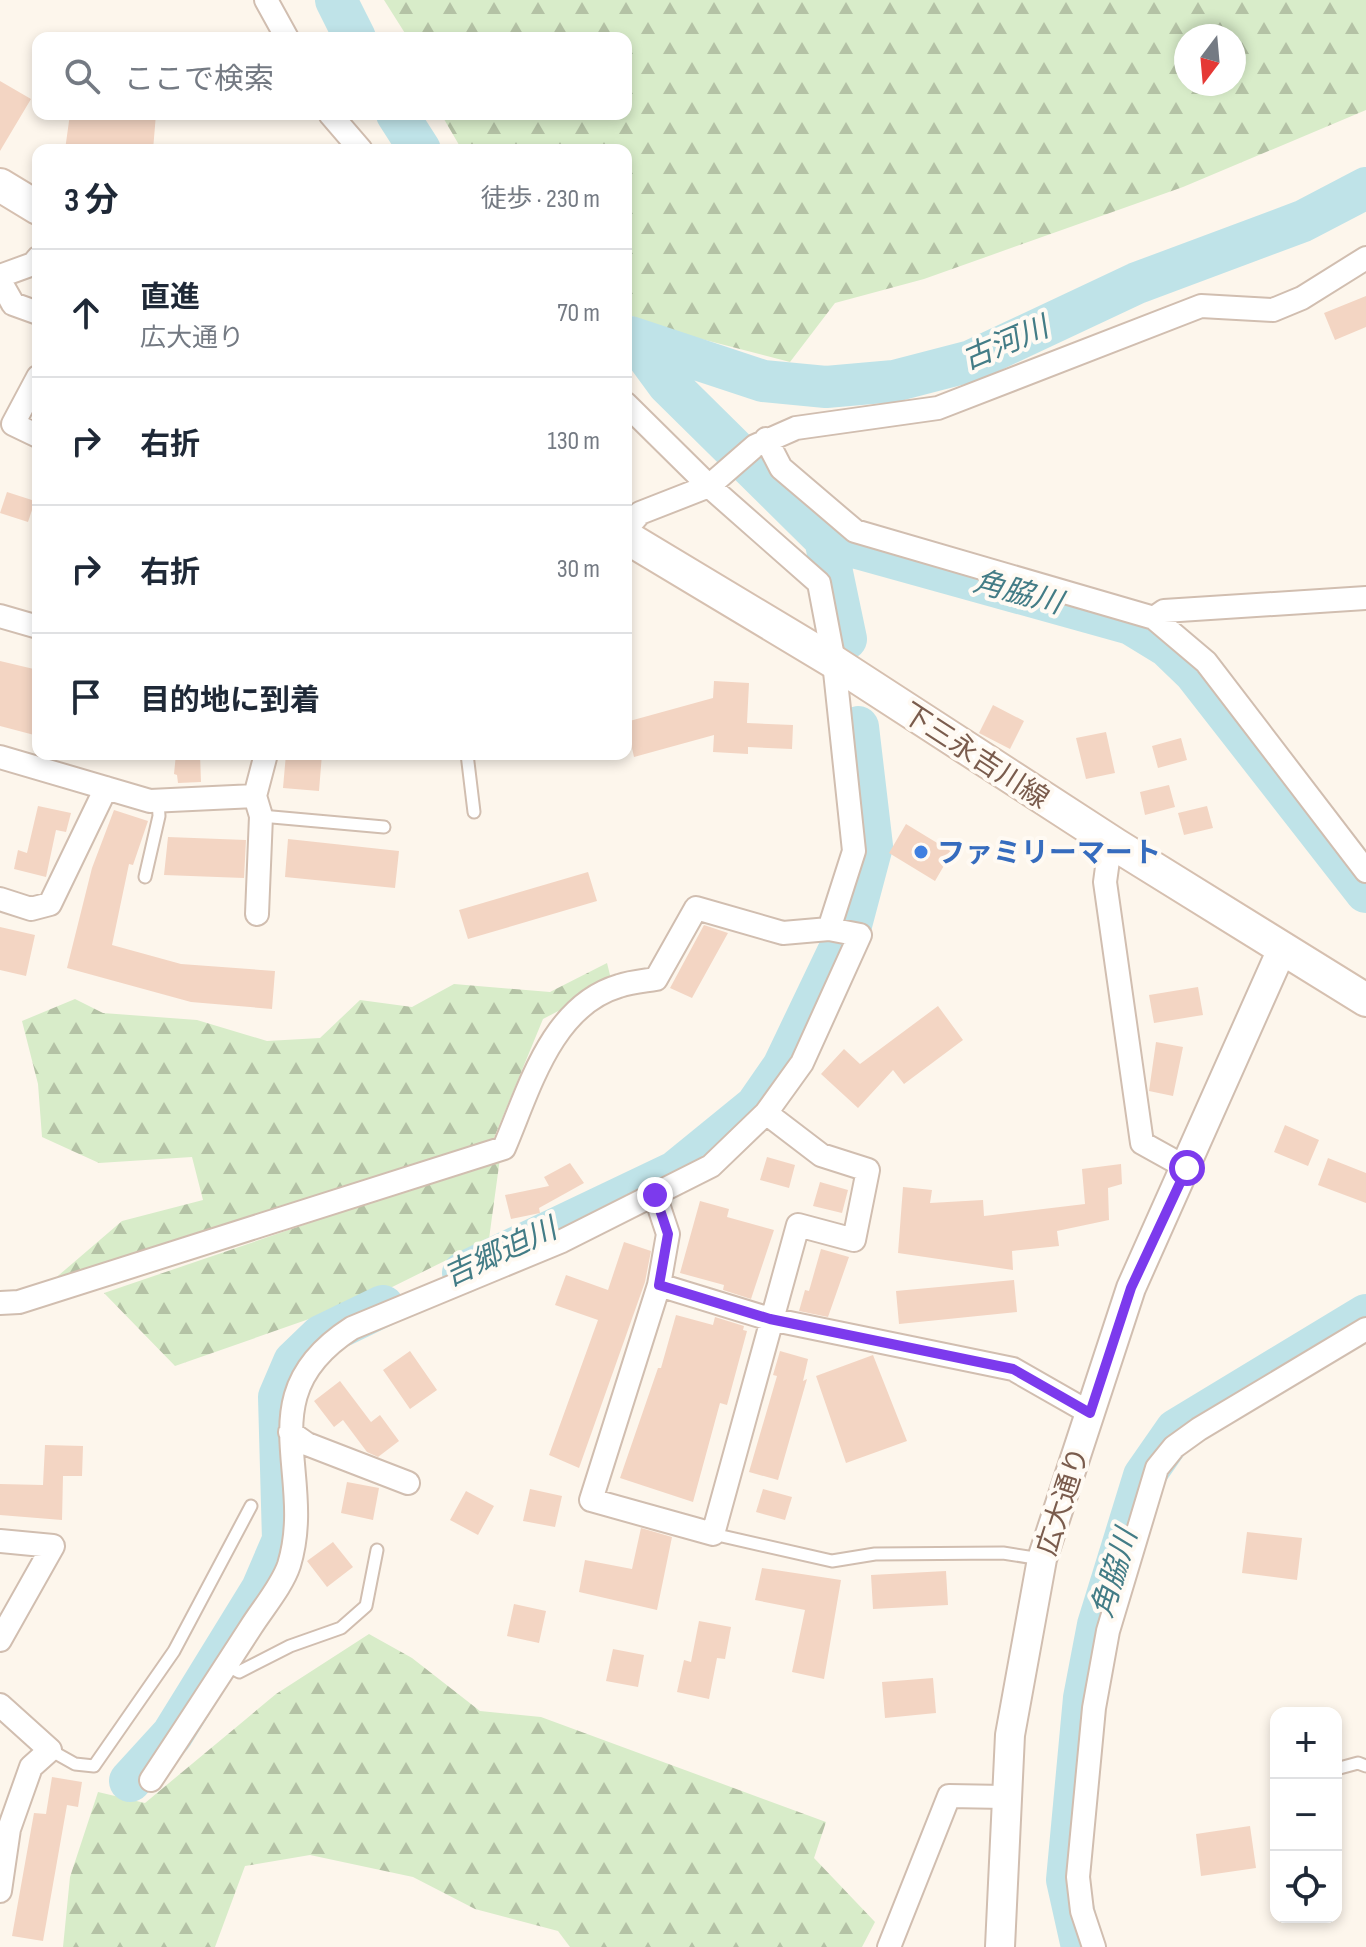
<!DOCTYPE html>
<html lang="ja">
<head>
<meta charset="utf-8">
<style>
	body { margin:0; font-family:"Sofia Sans Condensed","Noto Sans JP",sans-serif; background:#f6f6f7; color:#1f2937 }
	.controls { position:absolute; right:24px; bottom:24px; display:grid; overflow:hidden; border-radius:16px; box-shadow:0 4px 12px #0003 }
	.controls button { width:72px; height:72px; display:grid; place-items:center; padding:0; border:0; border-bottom:2px solid #e0e1e3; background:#fff; color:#1f2937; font:40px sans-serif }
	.compass { position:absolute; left:1174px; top:24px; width:72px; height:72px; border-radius:50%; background:#fff; box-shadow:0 4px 12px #0003; rotate:196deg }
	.stop { position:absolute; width:24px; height:24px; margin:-18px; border:6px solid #7c3aed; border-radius:50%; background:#fff }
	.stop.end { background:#7c3aed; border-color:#fff; box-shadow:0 2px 8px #0008 }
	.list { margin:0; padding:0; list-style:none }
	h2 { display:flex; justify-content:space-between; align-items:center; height:104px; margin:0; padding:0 32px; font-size:34px }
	h2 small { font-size:26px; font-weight:400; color:#747a83 }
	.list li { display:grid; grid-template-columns:52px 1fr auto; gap:24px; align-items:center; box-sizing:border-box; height:128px; padding:0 32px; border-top:2px solid #e0e1e3 }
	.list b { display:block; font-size:30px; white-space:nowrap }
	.list p { margin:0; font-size:26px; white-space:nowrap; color:#747a83 }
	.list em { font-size:26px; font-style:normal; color:#747a83 }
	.icon { flex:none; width:44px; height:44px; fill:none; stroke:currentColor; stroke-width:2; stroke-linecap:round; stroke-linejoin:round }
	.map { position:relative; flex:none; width:1366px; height:1947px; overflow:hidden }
	.search { position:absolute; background:#fff; box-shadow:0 4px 12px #0003; left:32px; top:32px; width:600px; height:88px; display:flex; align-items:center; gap:20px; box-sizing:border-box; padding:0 28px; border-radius:16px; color:#747a83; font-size:30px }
	.panel { position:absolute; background:#fff; box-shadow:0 4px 12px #0003; left:32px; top:144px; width:600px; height:616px; border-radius:16px }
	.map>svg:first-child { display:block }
	.forest { fill:url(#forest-firs); fill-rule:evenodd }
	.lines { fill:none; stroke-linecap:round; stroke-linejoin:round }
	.river { stroke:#bfe3e8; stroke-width:42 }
	.building { fill:#f3d5c3 }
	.service-casing { stroke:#d1beb0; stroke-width:15 }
	.minor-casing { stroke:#d1beb0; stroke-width:26 }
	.tertiary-casing { stroke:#d1beb0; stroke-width:32 }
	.secondary-casing { stroke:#d6c0b0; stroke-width:36 }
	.service { stroke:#fff; stroke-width:11 }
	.minor { stroke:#fff; stroke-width:22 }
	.tertiary { stroke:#fff; stroke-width:28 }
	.secondary { stroke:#fff; stroke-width:32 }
	.route { stroke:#7c3aed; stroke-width:10 }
	.shop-dot { fill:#3f7fe0; stroke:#fffaf3; stroke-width:3 }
	.labels { text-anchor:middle; stroke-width:8; stroke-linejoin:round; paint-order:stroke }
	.street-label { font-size:28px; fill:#7a5c4d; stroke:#fffaf3 }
	.shop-label { font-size:28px; font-weight:bold; fill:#366cbe; stroke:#fffaf3; text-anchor:start }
	.water-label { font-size:30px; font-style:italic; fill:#437c86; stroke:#fffaf3 }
</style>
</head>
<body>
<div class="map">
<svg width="1366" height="1947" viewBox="0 0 1366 1947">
	<defs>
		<pattern id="forest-firs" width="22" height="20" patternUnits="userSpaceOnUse" patternTransform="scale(2)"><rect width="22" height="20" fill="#d8ecc9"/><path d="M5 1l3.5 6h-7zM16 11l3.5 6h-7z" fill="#b4c2a5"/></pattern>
	</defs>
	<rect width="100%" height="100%" fill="#fdf6ec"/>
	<!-- forest -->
	<path class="forest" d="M384 0H1366V110L1183 187 924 279 835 303 790 362 655 327 626 313V150H462L441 114H626V38H408ZM1234 36V84H1186V36Z
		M607 963 612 983 543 1019 494 1138 351 1190 52 1281 122 1221 203 1200 192 1157 99 1163 42 1137 38 1084 22 1021 75 999 103 1013 197 1020 267 1041 320 1038 360 1000 412 1007 454 984 550 992Z
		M500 1158 489 1239 372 1297 175 1366 104 1293Z
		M369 1634 412 1658 480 1711 541 1717 826 1822 814 1858 875 1922 862 1947H570L558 1931 475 1909 413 1877 310 1855 245 1866 215 1947H63L70 1877 98 1792 145 1803 276 1694Z"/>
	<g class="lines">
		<!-- river -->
		<path class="river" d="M336 0 355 38
			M397 114 420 150
			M630 337 763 381 826 387 894 381 971 361 1137 283 1303 221 1366 188
			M635 339 668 384 825 539 1131 624 1167 646 1195 673 1366 892
			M825 539 846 639
			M463 1273 675 1172 756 1106 783 1067 851 925 872 846 858 727
			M130 1781 172 1735 198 1693 262 1589 283 1540 279 1397 294 1362 321 1336 383 1306
			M1082 1947 1067 1880 1084 1698 1098 1625 1144 1476 1176 1430 1366 1315"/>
	</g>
	<!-- building -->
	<path class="building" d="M0 81 31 99 0 151Z
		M70 114H156L153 150H65Z
		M1366 296V327L1335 340 1324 313Z
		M7 492 35 501 28 522 0 513Z
		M0 661 38 670V736L0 726Z
		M714 681 749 683 747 723 793 725 792 749 748 747V754L713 752 714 735 634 757 626 722 713 698Z
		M993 705 1024 721 1010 749 979 733Z
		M1106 732 1115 773 1086 779 1076 738Z
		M1181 738 1187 760 1158 768 1152 746Z
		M176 754H200L201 782 178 783 177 775 174 774Z
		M286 754H322L319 791 283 788Z
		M1169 785 1175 807 1145 815 1140 792Z
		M38 806 71 813 66 832 56 830 46 877 14 869 18 850 27 853Z
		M1207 806 1213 828 1184 835 1178 813Z
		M114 810 148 821 133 865 129 864 112 945 181 964 275 971 272 1009 191 1002 67 968 92 868Z
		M906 824 952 852 935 881 889 853Z
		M168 837 246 840 244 878 164 875Z
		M288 839 399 851 395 888 285 877Z
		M588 872 597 901 468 939 459 910Z
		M704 925 728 933 692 998 670 988Z
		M0 927 35 935 26 976 0 970Z
		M1198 987 1203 1015 1154 1023 1149 995Z
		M938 1006 963 1040 904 1084 893 1070 858 1108 821 1074 844 1049 860 1064Z
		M1156 1042 1183 1047 1173 1096 1149 1091Z
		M1285 1125 1319 1140 1308 1166 1274 1152Z
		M767 1157 795 1165 789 1188 760 1180Z
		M1328 1158 1366 1173V1203L1318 1185Z
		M570 1163 584 1183 539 1208 540 1213 511 1219 505 1195 549 1186 544 1177Z
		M1121 1164 1122 1184 1108 1188 1109 1220 1057 1231 1059 1246 1012 1251 1013 1270 898 1253 903 1187 932 1190 930 1203 983 1200 984 1216 1085 1204 1082 1169Z
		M820 1182 848 1190 842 1213 813 1206Z
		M700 1201 729 1209 727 1217 774 1230 751 1299 723 1290 724 1285 680 1273Z
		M624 1242 651 1251 645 1282 579 1468 549 1455 598 1320 555 1305 566 1275 608 1290Z
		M821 1249 849 1257 828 1317 799 1311 805 1290 809 1291Z
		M1014 1280 1017 1312 899 1324 896 1291Z
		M676 1315 713 1325 715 1317 744 1326 743 1330 747 1331 727 1405 720 1403 693 1502 620 1478 658 1368H661Z
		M410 1351 437 1390 410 1409 383 1370Z
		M780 1351 808 1359 803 1381 807 1379 778 1480 749 1472 777 1376 773 1375Z
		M873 1355 907 1441 846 1463 816 1376Z
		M340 1381 371 1422 380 1415 399 1441 378 1457 367 1452 343 1420 334 1427 314 1401Z
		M45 1445 83 1446 82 1476H63L62 1520 0 1515V1484L43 1485Z
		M347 1482 379 1488 373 1520 341 1513Z
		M530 1489 562 1496 555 1527 523 1521Z
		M763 1489 792 1497 785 1520 756 1512Z
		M466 1491 494 1506 478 1535 450 1520Z
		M641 1528 672 1537 657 1610 579 1592 585 1560 632 1569Z
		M1247 1532 1302 1538 1297 1580 1242 1573Z
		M333 1542 353 1567 327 1587 307 1561Z
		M762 1568 841 1580 824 1679 792 1672 805 1610 755 1600Z
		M946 1571 948 1605 873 1609 871 1575Z
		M514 1604 546 1611 539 1643 507 1636Z
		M699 1621 731 1627 725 1659 717 1658 709 1699 677 1692 684 1660 691 1662Z
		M613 1649 644 1655 638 1687 606 1681Z
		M933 1678 936 1713 885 1718 882 1682Z
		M52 1777 82 1782 78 1807 67 1805 43 1941 12 1936 34 1813 46 1814Z
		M1250 1826 1256 1868 1201 1876 1196 1834Z"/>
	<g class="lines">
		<defs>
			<path id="service" d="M467 754 474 812
				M261 816 384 827
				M145 877 159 816 158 801
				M713 1534 832 1561 875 1554 1003 1553 1041 1559
				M226 1665 239 1672 290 1646 341 1628 366 1606 377 1550
				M50 1750 75 1764 94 1766 174 1651 251 1506
				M1336 1769 1358 1763 1366 1766"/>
			<path id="minor" d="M266 0 287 38
				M330 114 361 150
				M0 276 33 264 38 258
				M0 281 13 304 38 313
				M38 377 13 424 38 436
				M766 439 781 468 855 531 1154 618 1206 662 1366 871
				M626 529 640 513 709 486 755 446 796 428 938 408 1201 306 1273 310 1302 298 1366 258
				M0 616 38 627
				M1154 618 1164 611 1366 598
				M0 757 150 801 255 796
				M1116 845 1108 860 1105 882 1142 1143 1187 1168
				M0 899 31 909 50 904 106 788
				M257 914 261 816 255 796 266 754
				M655 1195 668 1234 659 1285 591 1500 713 1534 798 1225 854 1240 868 1170 821 1155 766 1113
				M659 1285 770 1319 1013 1369 1090 1413
				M0 1303 19 1302 504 1148C529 1090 551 1006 619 986 631 982 644 981 656 979L696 908 783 933 829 929
				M290 1432 307 1444 408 1483
				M0 1541 53 1546 0 1640
				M0 1705 50 1750 31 1767 9 1829 0 1891
				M151 1780C185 1729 218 1678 251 1627 263 1608 282 1586 289 1565 317 1473 246 1396 352 1328L562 1241 711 1166 766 1113 802 1063 860 935 829 929 854 851 834 662 819 583 709 486 626 404
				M889 1947 949 1796 1005 1797
				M1094 1947 1082 1911 1078 1877 1094 1708 1108 1631 1157 1468 1174 1447 1199 1429 1366 1329"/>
			<path id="tertiary" d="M1000 1947 1010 1735 1042 1559 1131 1288 1283 947"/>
			<path id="secondary" d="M0 185 38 208
				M626 537 834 662 1116 845 1366 1000"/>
		</defs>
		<!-- service casing -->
		<use href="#service" class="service-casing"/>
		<!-- minor casing -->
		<use href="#minor" class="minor-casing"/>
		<!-- tertiary casing -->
		<use href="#tertiary" class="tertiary-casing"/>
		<!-- secondary casing -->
		<use href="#secondary" class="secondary-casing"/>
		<!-- service -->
		<use href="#service" class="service"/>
		<!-- minor -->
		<use href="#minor" class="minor"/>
		<!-- tertiary -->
		<use href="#tertiary" class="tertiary"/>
		<!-- secondary -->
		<use href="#secondary" class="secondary"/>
	</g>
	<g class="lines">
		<!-- route -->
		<path class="route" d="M655 1195 668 1234 659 1285 770 1319 1013 1369 1090 1413 1131 1288 1187 1168"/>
	</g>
	<!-- markers -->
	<circle class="shop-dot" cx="921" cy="852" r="8"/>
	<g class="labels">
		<!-- street labels -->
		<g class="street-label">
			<text transform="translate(976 755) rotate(33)" y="10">下三永吉川線</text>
			<text transform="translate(1062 1501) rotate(-72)" y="10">広大通り</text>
		</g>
		<!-- shop labels -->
		<g class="shop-label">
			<text x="937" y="862">ファミリーマート</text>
		</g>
		<!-- water labels -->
		<g class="water-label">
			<text transform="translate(1005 343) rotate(-23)" y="10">古河川</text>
			<text transform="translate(1018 592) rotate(15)" y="10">角脇川</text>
			<text transform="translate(500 1252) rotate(-25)" y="10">吉郷迫川</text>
			<text transform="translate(1114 1573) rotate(-73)" y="10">角脇川</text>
		</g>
	</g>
</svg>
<div class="controls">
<button>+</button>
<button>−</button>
<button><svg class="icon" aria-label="locate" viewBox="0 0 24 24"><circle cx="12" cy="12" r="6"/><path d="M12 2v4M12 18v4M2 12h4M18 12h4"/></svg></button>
</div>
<svg class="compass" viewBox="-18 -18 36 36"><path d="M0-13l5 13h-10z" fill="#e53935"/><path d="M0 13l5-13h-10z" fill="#747a83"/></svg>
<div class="stop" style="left:1187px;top:1168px"></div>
<div class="stop end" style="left:655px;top:1195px"></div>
<div class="search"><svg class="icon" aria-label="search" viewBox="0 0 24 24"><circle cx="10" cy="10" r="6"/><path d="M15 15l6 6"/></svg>ここで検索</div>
<section class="panel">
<h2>3 分<small>徒歩 · 230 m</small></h2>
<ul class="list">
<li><svg class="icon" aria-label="ahead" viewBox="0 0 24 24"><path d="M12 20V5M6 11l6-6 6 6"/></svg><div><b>直進</b><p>広大通り</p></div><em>70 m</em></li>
<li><svg class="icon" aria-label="right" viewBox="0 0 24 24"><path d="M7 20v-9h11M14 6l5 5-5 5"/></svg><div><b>右折</b></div><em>130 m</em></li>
<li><svg class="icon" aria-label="right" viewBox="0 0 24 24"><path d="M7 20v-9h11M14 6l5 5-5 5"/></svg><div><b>右折</b></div><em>30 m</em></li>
<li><svg class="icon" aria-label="arrive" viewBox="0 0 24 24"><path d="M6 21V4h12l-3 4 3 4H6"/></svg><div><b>目的地に到着</b></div></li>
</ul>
</section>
</div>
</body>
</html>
